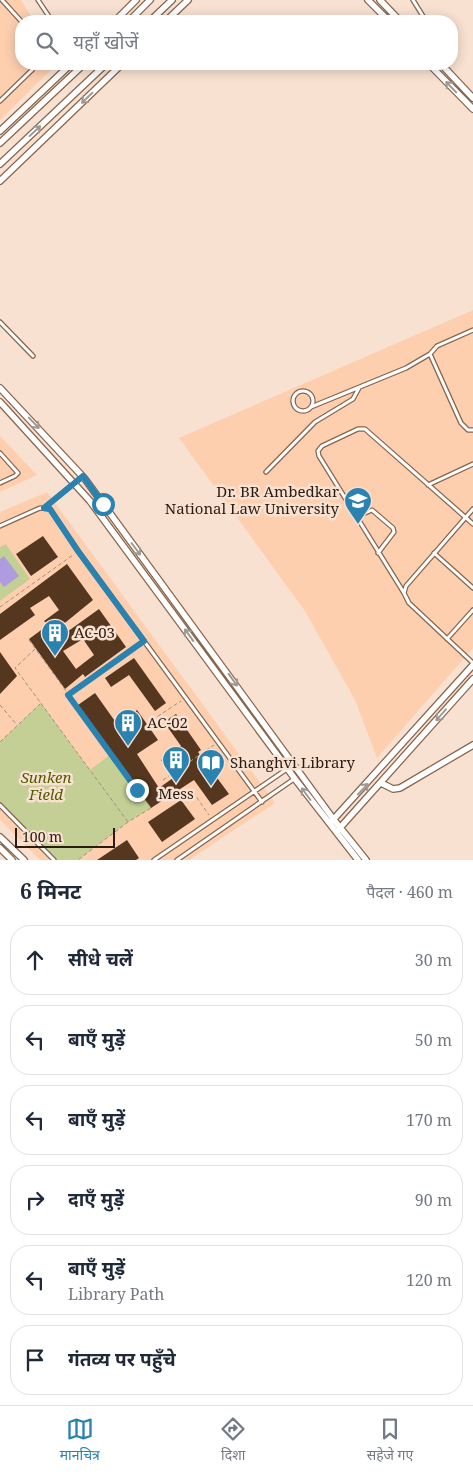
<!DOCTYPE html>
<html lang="hi">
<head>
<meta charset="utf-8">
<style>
	body { margin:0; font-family:"Noto Serif","Noto Sans Devanagari",serif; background:#f6f6f7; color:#1f2937 }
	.scale { position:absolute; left:15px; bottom:12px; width:100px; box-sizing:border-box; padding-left:5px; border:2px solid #2a1c12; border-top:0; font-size:14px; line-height:18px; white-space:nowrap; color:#2a1c12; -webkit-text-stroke:4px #f9e1d1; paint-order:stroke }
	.stop { position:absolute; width:15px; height:15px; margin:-11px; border:4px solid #2a82b1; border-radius:50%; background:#fff }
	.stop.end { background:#2a82b1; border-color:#fff; box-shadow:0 1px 5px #0008 }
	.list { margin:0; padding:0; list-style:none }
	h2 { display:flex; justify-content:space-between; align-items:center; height:65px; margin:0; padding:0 20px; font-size:21px }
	h2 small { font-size:16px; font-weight:400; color:#747a83 }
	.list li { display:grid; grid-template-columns:32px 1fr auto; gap:15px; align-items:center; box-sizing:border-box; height:70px; margin:0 10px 10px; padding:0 10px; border:1px solid #e0e1e3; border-radius:20px }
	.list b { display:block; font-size:19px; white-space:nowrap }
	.list p { margin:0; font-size:16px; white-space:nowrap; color:#747a83 }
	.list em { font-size:16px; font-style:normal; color:#747a83 }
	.icon { flex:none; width:28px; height:28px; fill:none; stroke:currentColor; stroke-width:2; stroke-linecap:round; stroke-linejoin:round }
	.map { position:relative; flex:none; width:473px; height:860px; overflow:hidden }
	.search { position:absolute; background:#fff; box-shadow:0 2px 12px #0003; left:15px; right:15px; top:15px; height:55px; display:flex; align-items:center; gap:12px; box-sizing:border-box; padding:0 18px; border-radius:20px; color:#747a83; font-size:19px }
	.sheet { height:545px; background:#fff }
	nav { display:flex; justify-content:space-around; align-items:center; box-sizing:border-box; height:70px; border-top:1px solid #e0e1e3; background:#fff; font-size:14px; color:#747a83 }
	nav a { display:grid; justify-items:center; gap:2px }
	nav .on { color:#2a82b1 }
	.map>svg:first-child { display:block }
	.built { fill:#fdcfaf }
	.green { fill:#c4cf95 }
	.water { fill:#af9ce0 }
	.building { fill:#55361e; fill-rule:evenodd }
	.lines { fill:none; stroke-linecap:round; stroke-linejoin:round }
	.lane-casing { stroke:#88654d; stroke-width:5.5 }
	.street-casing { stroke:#88654d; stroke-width:8 }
	.path { stroke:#a49083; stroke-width:1; stroke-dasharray:4 2.5; stroke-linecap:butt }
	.lane { stroke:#fff; stroke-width:3 }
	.street { stroke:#fff; stroke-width:5.5 }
	.oneway { stroke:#9f9994 }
	.route { stroke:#2a82b1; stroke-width:6 }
	.labels { text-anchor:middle; stroke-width:5; stroke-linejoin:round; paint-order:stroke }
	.poi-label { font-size:15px; fill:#2a1c12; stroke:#f9e1d1; text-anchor:start }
	.park-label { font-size:15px; font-style:italic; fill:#515b00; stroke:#f9e1d1 }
</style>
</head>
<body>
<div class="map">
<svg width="473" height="860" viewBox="0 0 473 860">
	<rect width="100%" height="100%" fill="#f9e1d1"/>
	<!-- built -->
	<path class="built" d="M0 0H21L34 21H21V64H57L0 120Z
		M473 310V648L377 758 355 700 305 611 179 438Z
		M0 436 37 475 0 492Z
		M47 492 275 803 189 860H40L0 820V512Z"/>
	<!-- green -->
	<path class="green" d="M6 544 30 579 0 601V547Z
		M41 703 90 770 111 754 151 808 128 822 78 860H54L0 805V742Z"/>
	<!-- water -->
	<path class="water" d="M4 556 19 576 4 587 0 582V559Z"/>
	<!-- building -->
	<path class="building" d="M43 536 58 557 31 576 16 554Z
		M67 564 93 600 55 631 60 637 99 609 126 647 85 677 83 674 65 689 29 639 48 625 44 621 59 610 49 596 30 608 35 615 0 640V614ZM83 639 94 655 76 669 63 651Z
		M0 652 17 676 0 694Z
		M134 658 166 703 155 711 129 675 111 687 105 678Z
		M95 693 117 724 137 710 158 740 137 754 159 788 173 778 161 760 181 746 164 722 176 714 201 750 198 752 229 794 212 805 194 780 151 808 78 705Z
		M181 800 195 819 162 842 148 822Z
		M127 840 139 858 136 860H97Z"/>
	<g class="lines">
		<defs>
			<path id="lane" d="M2 0 21 21
				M38 0 52 21
				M413 0 426 21
				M0 101 32 70 35 64
				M0 322 33 356
				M473 330 437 346 430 354 461 423 468 430H473
				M293 401a10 10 0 1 1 20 0a10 10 0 1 1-20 0Z
				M311 407 406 368 430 354
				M0 453 18 473 15 476 0 483
				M266 472 315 422 353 399 359 388
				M428 485 473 464
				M44 508 82 477
				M473 509 406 586 404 593 409 603 473 663
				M356 517 372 510 393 528 394 532 378 553
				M0 526 40 508 50 509 78 551 262 802
				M434 553 473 588
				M404 593 319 456 318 451 322 446 358 429H365L473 524
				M447 639 473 610
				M0 805 54 860
				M154 860 287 769
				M177 860 294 779"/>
			<path id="street" d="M368 0 389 21
				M380 0 400 21
				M115 21 136 0
				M129 21 150 0
				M150 21 172 0
				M166 21 188 0
				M429 64 473 109
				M441 64 473 98
				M0 131 71 64
				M0 143 84 64
				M0 164 106 64
				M0 181 122 64
				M0 388 85 479 334 820 366 860
				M0 402 90 501 295 779 358 860
				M381 783 393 789 400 788 473 745
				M332 821 473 665
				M338 830 473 679
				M0 837 24 860
				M0 848 12 860"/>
		</defs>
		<!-- lane casing -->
		<use href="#lane" class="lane-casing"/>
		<!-- street casing -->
		<use href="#street" class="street-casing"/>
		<!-- path -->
		<path class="path" d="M0 607 73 555
			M29 640 151 808 128 822 78 860
			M35 649 15 668 128 822
			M69 694 140 645
			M0 705 17 725
			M152 720 181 701
			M0 742 40 704
			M163 780 214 745
			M193 792 209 815"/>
		<!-- lane -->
		<use href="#lane" class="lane"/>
		<!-- street -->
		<use href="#street" class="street"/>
	</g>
	<!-- one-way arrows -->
	<defs><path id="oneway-shaft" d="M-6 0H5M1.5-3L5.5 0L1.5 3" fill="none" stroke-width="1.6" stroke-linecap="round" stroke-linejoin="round" transform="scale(1.25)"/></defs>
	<g class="oneway">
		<use href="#oneway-shaft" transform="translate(451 87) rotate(-134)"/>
		<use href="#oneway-shaft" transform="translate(87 98) rotate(136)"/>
		<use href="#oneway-shaft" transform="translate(35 131) rotate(-43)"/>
		<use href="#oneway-shaft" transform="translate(34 423) rotate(46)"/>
		<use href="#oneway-shaft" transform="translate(136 549) rotate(53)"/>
		<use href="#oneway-shaft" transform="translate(189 635) rotate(-126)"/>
		<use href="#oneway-shaft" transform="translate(233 680) rotate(54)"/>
		<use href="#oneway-shaft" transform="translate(441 715) rotate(131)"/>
		<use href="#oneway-shaft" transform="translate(363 789) rotate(-47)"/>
		<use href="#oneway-shaft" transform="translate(306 794) rotate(-127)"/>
	</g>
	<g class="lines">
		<!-- route -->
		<path class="route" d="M103 504 83 476 44 508 50 509 78 551 144 641 68 695 137 790"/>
	</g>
	<!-- icons -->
	<defs>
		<symbol id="university-pin" viewBox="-11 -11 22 30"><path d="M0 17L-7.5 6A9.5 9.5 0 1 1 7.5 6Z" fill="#2a82b1" stroke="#f9e1d1"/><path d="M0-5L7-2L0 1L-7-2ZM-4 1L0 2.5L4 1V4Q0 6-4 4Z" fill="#fff"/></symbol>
		<symbol id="building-pin" viewBox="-11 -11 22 30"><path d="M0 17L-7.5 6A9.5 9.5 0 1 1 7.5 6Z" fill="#2a82b1" stroke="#f9e1d1"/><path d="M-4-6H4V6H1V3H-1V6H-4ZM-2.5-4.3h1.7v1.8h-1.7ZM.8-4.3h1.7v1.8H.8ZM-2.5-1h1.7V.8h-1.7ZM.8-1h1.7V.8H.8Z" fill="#fff"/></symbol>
		<symbol id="library-pin" viewBox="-11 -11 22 30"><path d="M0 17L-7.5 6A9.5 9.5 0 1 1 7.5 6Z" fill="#2a82b1" stroke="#f9e1d1"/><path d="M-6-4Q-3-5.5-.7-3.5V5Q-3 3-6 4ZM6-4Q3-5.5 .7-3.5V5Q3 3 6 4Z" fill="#fff"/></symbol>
	</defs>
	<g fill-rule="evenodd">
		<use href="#university-pin" x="342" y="485" width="32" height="43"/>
		<use href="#building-pin" x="39" y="617" width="32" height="43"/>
		<use href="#building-pin" x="112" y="707" width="32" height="43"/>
		<use href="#building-pin" x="160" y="744" width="32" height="43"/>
		<use href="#library-pin" x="195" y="747" width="32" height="43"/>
	</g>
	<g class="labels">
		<!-- poi labels -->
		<g class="poi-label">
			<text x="339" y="497" text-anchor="end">Dr. BR Ambedkar<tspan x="339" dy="17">National Law University</tspan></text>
			<text x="74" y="638">AC-03</text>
			<text x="147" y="728">AC-02</text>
			<text x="230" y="768">Shanghvi Library</text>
			<text x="176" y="799" text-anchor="middle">Mess</text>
		</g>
		<!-- park labels -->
		<g class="park-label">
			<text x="46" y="783">Sunken<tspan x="46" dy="17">Field</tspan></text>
		</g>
	</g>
</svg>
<div class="scale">100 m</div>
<div class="stop" style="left:103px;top:504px"></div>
<div class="stop end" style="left:137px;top:790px"></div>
<div class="search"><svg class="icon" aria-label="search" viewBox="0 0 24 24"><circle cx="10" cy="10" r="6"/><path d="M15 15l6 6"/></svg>यहाँ खोजें</div>
</div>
<section class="sheet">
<h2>6 मिनट<small>पैदल · 460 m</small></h2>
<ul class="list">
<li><svg class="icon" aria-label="ahead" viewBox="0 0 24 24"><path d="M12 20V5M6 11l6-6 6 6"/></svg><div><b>सीधे चलें</b></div><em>30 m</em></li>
<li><svg class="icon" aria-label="left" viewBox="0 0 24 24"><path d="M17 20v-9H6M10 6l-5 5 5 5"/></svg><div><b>बाएँ मुड़ें</b></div><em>50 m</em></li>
<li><svg class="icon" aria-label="left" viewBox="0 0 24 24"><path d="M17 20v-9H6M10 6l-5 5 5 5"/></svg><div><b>बाएँ मुड़ें</b></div><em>170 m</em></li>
<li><svg class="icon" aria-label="right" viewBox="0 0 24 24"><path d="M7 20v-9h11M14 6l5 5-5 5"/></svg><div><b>दाएँ मुड़ें</b></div><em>90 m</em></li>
<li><svg class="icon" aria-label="left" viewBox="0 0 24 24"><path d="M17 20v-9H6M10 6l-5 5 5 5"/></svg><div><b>बाएँ मुड़ें</b><p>Library Path</p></div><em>120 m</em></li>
<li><svg class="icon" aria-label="arrive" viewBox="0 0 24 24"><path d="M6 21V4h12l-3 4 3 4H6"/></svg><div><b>गंतव्य पर पहुँचे</b></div></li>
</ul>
</section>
<nav>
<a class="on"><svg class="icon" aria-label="map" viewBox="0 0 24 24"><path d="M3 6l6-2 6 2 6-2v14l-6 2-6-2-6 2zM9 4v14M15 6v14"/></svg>मानचित्र</a>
<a><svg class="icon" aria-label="directions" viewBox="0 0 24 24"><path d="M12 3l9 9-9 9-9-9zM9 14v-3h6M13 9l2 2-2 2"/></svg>दिशा</a>
<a><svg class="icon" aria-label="saved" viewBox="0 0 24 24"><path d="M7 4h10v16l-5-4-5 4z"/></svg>सहेजे गए</a>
</nav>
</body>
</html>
